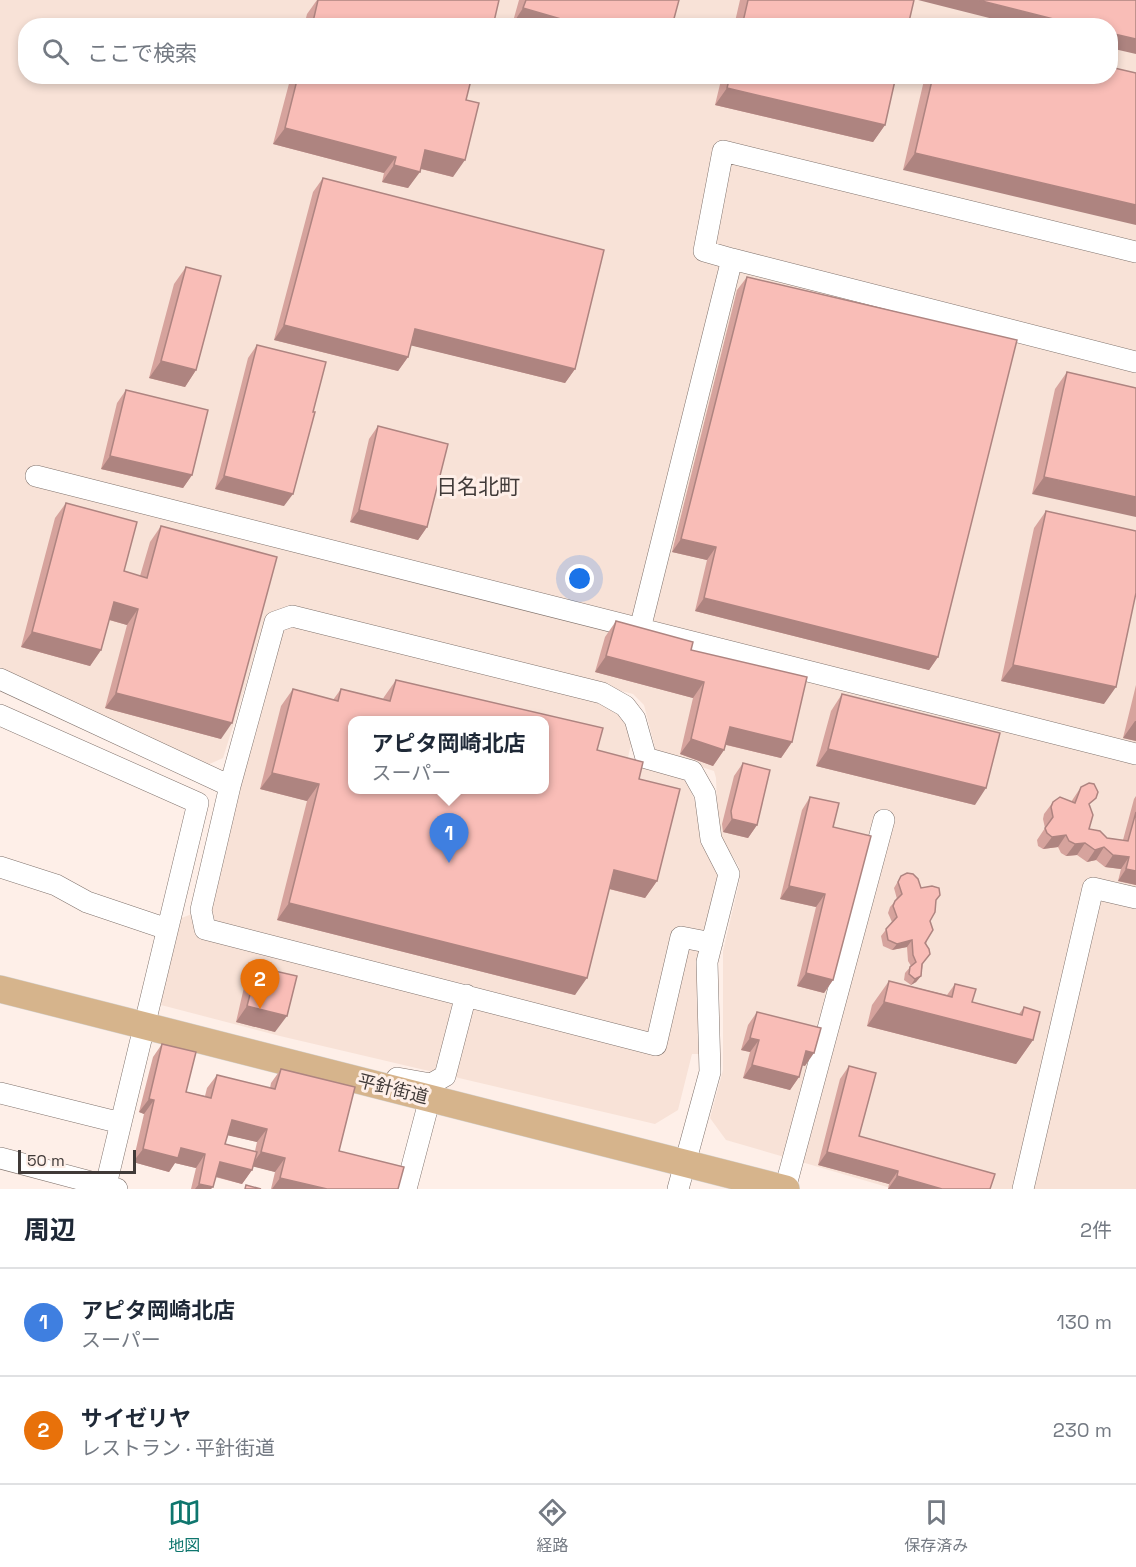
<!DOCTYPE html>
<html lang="ja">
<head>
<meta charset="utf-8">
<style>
	body { margin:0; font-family:"Space Grotesk","Noto Sans JP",sans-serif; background:#f2f2f3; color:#1f2937 }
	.scale { position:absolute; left:18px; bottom:15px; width:118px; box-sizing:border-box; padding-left:6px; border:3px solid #403a38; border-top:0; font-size:16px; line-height:21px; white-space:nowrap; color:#403a38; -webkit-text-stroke:4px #feefe8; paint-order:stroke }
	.you { position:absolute; left:580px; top:579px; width:21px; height:21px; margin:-15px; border:4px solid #fff; border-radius:50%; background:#1a73e8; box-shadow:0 0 0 9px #1a73e833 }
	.badge { display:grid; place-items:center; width:39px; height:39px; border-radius:50%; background:#0f766e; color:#fff; font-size:20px; font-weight:700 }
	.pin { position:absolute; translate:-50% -50px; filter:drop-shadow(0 2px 3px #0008) }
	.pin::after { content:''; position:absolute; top:32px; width:21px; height:18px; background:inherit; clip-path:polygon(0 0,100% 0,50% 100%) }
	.popup { position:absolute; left:348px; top:716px; width:201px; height:78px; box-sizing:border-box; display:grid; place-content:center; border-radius:12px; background:#fff; filter:drop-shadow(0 2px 4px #0005); font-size:20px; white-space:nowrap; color:#747a83 }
	.popup b { font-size:22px; color:#1f2937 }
	.popup::after { content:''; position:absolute; left:50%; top:100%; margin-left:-12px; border:12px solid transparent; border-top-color:#fff }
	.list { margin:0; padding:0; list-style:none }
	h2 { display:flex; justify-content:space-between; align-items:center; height:78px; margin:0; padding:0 24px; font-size:26px }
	h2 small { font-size:20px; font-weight:400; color:#747a83 }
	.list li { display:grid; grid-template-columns:39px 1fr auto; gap:18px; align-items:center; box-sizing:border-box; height:108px; padding:0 24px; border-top:2px solid #e0e1e3 }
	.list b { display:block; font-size:22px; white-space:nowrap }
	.list p { margin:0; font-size:20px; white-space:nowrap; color:#747a83 }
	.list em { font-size:20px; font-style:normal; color:#747a83 }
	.icon { flex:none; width:33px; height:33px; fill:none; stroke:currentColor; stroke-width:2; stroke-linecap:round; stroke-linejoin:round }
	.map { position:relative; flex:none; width:1136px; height:1189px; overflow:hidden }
	.search { position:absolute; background:#fff; box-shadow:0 3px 9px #0003; left:18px; right:18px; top:18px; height:66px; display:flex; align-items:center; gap:15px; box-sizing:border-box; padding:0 21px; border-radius:24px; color:#747a83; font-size:22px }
	.sheet { height:294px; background:#fff }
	nav { display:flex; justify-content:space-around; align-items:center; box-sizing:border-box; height:84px; border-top:2px solid #e0e1e3; background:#fff; font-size:16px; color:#747a83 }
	nav a { display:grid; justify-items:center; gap:3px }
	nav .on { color:#0f766e }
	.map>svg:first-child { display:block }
	.built { fill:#f8e2d7; fill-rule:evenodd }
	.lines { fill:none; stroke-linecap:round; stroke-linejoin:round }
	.minor-casing { stroke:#80736d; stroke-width:22 }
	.major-casing { stroke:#d5d4d3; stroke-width:28 }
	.minor { stroke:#fff; stroke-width:21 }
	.major { stroke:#d6b48c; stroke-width:27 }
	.wall { fill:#d6a39d; fill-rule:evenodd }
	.shaded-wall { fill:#ae8480 }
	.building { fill:#f9bdb7; stroke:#ae8480; stroke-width:1.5; fill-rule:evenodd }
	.labels { text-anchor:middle; stroke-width:6; stroke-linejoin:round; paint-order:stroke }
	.street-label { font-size:18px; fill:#403a38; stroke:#feefe8 }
	.quarter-label { font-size:21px; fill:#403a38; stroke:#feefe8 }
</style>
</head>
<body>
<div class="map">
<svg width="1136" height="1189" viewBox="0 0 1136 1189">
	<rect width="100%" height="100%" fill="#feefe8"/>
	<!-- built -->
	<path class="built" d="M0 0H1136V1189H894L726 1140 710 1118 723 1070V951L740 879 739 867 718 832 716 778 714 771 656 752 644 705 633 694 288 606 268 614 223 758 205 766 0 668ZM26 26H1110V76H26Z
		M287 623 599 702 619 715 626 725 631 744 627 762 685 778 700 813 720 885 699 1054H692L678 1110 655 1124 280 1036 161 1005 157 998 179 919 210 907 279 630ZM353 720H545V790H353Z"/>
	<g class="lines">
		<defs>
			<path id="minor" d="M732 259 1136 362
				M36 476 1136 754
				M640 629 732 259 704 251 723 151 1136 252
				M0 679 230 786 201 910 205 929 656 1045 681 937 712 943
				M0 715 198 803 105 1189
				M230 786 275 622 292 616 602 693 625 706 635 719 646 758 692 771 705 794 711 839 729 874 707 962 710 1072 678 1189
				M0 867 56 885 87 902 167 929
				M397 1078 431 1084 445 1076 466 995
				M0 1093 121 1123
				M0 1158 117 1189
				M406 1189 430 1098
				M785 1189 884 820
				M1023 1189 1093 888 1136 898"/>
			<path id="major" d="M0 989 786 1189"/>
		</defs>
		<!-- minor casing -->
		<use href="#minor" class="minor-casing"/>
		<!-- major casing -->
		<use href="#major" class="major-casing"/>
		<!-- minor -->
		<use href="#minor" class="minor"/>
		<!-- major -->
		<use href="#major" class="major"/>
	</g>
	<!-- wall -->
	<path class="wall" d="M317 0H499L493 26H304L307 14Z
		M519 0H679L512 25Z
		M740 0H914L908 26H734Z
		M291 76H472L466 100 453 177 421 169 408 188 382 182 384 173 273 144Z
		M722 76H896L885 125 873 142 715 105Z
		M925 76H1110L903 170Z
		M323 178 575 369 565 383 411 345 408 357 398 371 274 340 313 192Z
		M186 267 196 370 185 387 149 378 174 284Z
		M747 277 938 657 929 670 695 611 707 560 672 552 737 290Z
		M257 345 284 506 215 489 248 358Z
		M1067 372 1136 388 1032 494 1055 389Z
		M126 390 192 475 183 488 101 469 117 403Z
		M378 426 427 527 418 540 350 522 369 439Z
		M66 503 124 571 140 576 150 542 161 526 221 739 105 708 127 625 109 620 101 650 90 666 21 647 55 518Z
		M1046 511 1104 704 1001 681 1034 528Z
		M616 621 691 650 792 742 781 758 726 745 724 750 713 766 680 754 693 698 595 672 605 637Z
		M396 680 597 750 639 779 657 881 645 898 609 889 575 995 277 920 307 801 260 789 281 706 293 689 333 700 341 689 383 699 384 697Z
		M1136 685V741L1123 738Z
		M842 694 975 805 816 766 831 711Z
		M743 763 757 825 748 838 723 832 722 824 734 776Z
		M1081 787 1090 807 1089 829 1107 838 1123 840 1134 799 1136 796V885L1118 881 1121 869 1105 867 1096 860 1087 862 1077 855 1066 856 1061 853 1058 847 1043 849 1038 846 1037 840 1045 828 1043 819 1044 814 1053 802H1071Z
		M810 797 833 827V980L824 993 797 986 816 907 780 899 802 810Z
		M901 876 921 888 936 902 930 921 921 976 916 982 911 985 904 980 905 973 911 966 908 961 907 947 892 950 883 946 881 936 892 922 888 913 890 907 897 899 894 888Z
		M257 967 275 1032 236 1022 245 983Z
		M889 981 947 995 955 984 972 1002 1019 1014 1024 1007 1033 1040 1016 1064 867 1026 872 1005Z
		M757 1012 805 1066 802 1065 799 1077 790 1090 743 1078 750 1052 741 1050 748 1025Z
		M162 1044 186 1092 205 1096 207 1088 217 1075 270 1088 271 1083 281 1069 339 1151 398 1189H271L275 1172 253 1166 252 1170 242 1184 215 1177 211 1189H191L196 1168 175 1163 169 1172 133 1162 144 1114 139 1112 153 1057ZM228 1135 257 1142 255 1151 225 1144Z
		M849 1066 859 1136 990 1189H888L889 1184 818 1165 840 1079Z"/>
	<!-- shaded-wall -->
	<path class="shaded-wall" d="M918 0H978L1081 26H1021Z
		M523 8 585 26 512 25Z
		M1110 33 1136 39V54L1110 48Z
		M727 88 885 125 873 142 715 105Z
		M285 128 396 157 384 173 273 144Z
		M425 150 465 160 453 177 414 167Z
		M915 153 1136 205V225L903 170Z
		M394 165 420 172 408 188 382 182Z
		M284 325 408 357 398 371 274 340Z
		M415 329 575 369 565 383 405 344Z
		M161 361 196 370 185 387 149 378Z
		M110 456 192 475 183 488 101 469Z
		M224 476 293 494 284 506 215 489Z
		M1044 477 1136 497V517L1032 494Z
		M359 510 427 527 418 540 350 522Z
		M681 539 716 547 707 560 672 552Z
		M704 598 938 657 929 670 695 611Z
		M114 602 138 609 127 625 103 618Z
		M32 632 101 650 90 666 21 647Z
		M606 656 704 682 693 698 595 672Z
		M1013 665 1116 687 1104 704 1001 681Z
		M116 693 232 723 221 739 105 708Z
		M1135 721H1136V741L1123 738Z
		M730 727 792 742 781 758 719 743Z
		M691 739 724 750 713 766 680 754Z
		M828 749 986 788 975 805 816 766Z
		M272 773 319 784 307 801 260 789Z
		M732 819 757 825 748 838 723 832Z
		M1066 835 1058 847 1043 849 1052 837Z
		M1085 843 1077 855 1066 856 1075 844Z
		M1104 847 1096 860 1087 862 1095 850Z
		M1113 855 1129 857 1121 869 1105 867Z
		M1126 869 1136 871V885L1118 881Z
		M614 870 657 881 645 898 602 887Z
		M789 886 825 894 816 907 780 899Z
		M289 903 587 978 575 995 277 920Z
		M912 940 907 947 892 950 897 944Z
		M806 973 833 980 824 993 797 986Z
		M921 976 916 982 911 985 915 979Z
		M884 1002 1033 1040 1016 1064 867 1026Z
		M247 1006 287 1016 275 1032 236 1022Z
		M750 1038 759 1040 750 1052 741 1050Z
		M806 1051 814 1053 805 1066 797 1064Z
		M752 1065 799 1077 790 1090 743 1078Z
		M149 1099 154 1100 144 1114 139 1112Z
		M232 1120 267 1129 257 1142 222 1134Z
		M181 1148 205 1154 196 1168 175 1163 169 1172 133 1162 143 1149Z
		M261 1152 285 1158 275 1172 251 1166Z
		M827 1152 898 1171 889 1184 818 1165Z
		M220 1162 252 1170 242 1184 210 1175Z
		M897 1176 942 1189H888Z
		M280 1178 327 1189H272Z
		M199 1184 213 1187 211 1189H195Z"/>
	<!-- building -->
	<path class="building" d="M318 0H499L493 26H312Z
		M526 0H679L672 26H585L523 8Z
		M748 0H914L908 26H742Z
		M978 0H1136V39L1110 33V26H1081Z
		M1110 67 1136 73V205L915 153 933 76H1110Z
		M298 76H472L466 100 479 103 465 160 425 150 420 172 394 165 396 157 285 128Z
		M730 76H896L885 125 727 88Z
		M323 178 604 250 575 369 415 329 408 357 284 325Z
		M186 267 221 276 196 370 161 361Z
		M747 277 1017 340 938 657 704 598 716 547 681 539Z
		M257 345 326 362 313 412H315L293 494 224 476Z
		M1067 372 1136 388V497L1044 477Z
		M126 390 208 410 192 475 110 456Z
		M378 426 448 444 427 527 359 510Z
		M66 503 137 522 124 571 147 578 161 526 277 557 232 723 116 693 138 609 114 602 101 650 32 632Z
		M1046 511 1136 531V593L1116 687 1013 665Z
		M616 621 693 642 691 650 807 677 792 742 730 727 724 750 691 739 704 682 606 656Z
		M396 680 603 728 597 750 643 762 639 779 680 789 657 881 614 870 587 978 289 903 319 784 272 773 293 689 338 701 341 689 390 701ZM353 720H545V789H353Z
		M842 694 1000 733 986 788 828 749Z
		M743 763 770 770 757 825 732 819 731 811Z
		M1089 783 1094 784 1098 792 1096 798 1089 804 1093 815 1089 829 1100 831 1107 838 1128 841 1136 812V871L1126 869 1129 857 1113 855 1104 847 1095 850 1085 843 1075 844 1069 841 1066 835 1052 837 1047 833 1045 828 1053 817 1051 807 1053 802 1060 797 1075 803 1081 787Z
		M810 797 839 803 833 827 871 836 833 980 806 973 825 894 789 886Z
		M907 873 913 874 918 879 921 888 932 886 939 888 940 895 936 900 935 912 930 921 933 930 925 943 929 949 930 954 922 964 921 976 915 979 909 974 910 967 916 962 913 955 912 940 897 944 888 940 886 929 897 917 893 906 895 901 902 894 898 882 901 876Z
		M257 967 297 976 287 1016 247 1006Z
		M889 981 952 997 955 984 976 989 972 1002 1022 1015 1024 1007 1040 1012 1033 1040 884 1002Z
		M757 1012 821 1028 814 1053 806 1051 799 1077 752 1065 759 1040 750 1038Z
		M162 1044 196 1052 186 1092 211 1098 217 1075 275 1089 281 1069 355 1087 339 1151 404 1167 398 1189H327L280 1178 285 1158 261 1152 267 1129 232 1120 225 1144 257 1152 252 1170 220 1162 213 1187 199 1184 205 1154 181 1148 178 1158 143 1149 154 1100 149 1099Z
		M849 1066 876 1073 859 1136 995 1174 990 1189H942L897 1176 898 1171 827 1152Z
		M246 1185 261 1189H245Z"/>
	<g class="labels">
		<!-- street labels -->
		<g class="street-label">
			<text transform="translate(393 1089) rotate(14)" y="6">平針街道</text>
		</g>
		<!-- quarter labels -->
		<g class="quarter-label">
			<text x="478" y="494">日名北町</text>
		</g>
	</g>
</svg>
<div class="scale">50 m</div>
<div class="you"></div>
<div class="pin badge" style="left:449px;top:863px;background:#3f7fe0">1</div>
<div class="popup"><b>アピタ岡崎北店</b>スーパー</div>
<div class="pin badge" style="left:260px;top:1009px;background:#e8710a">2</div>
<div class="search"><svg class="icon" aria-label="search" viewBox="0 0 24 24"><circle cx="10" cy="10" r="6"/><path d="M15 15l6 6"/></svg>ここで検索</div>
</div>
<section class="sheet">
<h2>周辺<small>2件</small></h2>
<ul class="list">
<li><span class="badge" style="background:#3f7fe0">1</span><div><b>アピタ岡崎北店</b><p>スーパー</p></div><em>130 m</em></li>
<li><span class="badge" style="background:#e8710a">2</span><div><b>サイゼリヤ</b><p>レストラン · 平針街道</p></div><em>230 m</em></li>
</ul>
</section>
<nav>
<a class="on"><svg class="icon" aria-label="map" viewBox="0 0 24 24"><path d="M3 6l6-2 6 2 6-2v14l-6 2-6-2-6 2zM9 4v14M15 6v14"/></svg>地図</a>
<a><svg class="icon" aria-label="directions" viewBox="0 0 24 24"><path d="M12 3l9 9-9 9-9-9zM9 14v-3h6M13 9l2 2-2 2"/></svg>経路</a>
<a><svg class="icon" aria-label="saved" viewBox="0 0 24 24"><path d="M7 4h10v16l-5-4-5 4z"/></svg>保存済み</a>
</nav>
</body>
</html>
